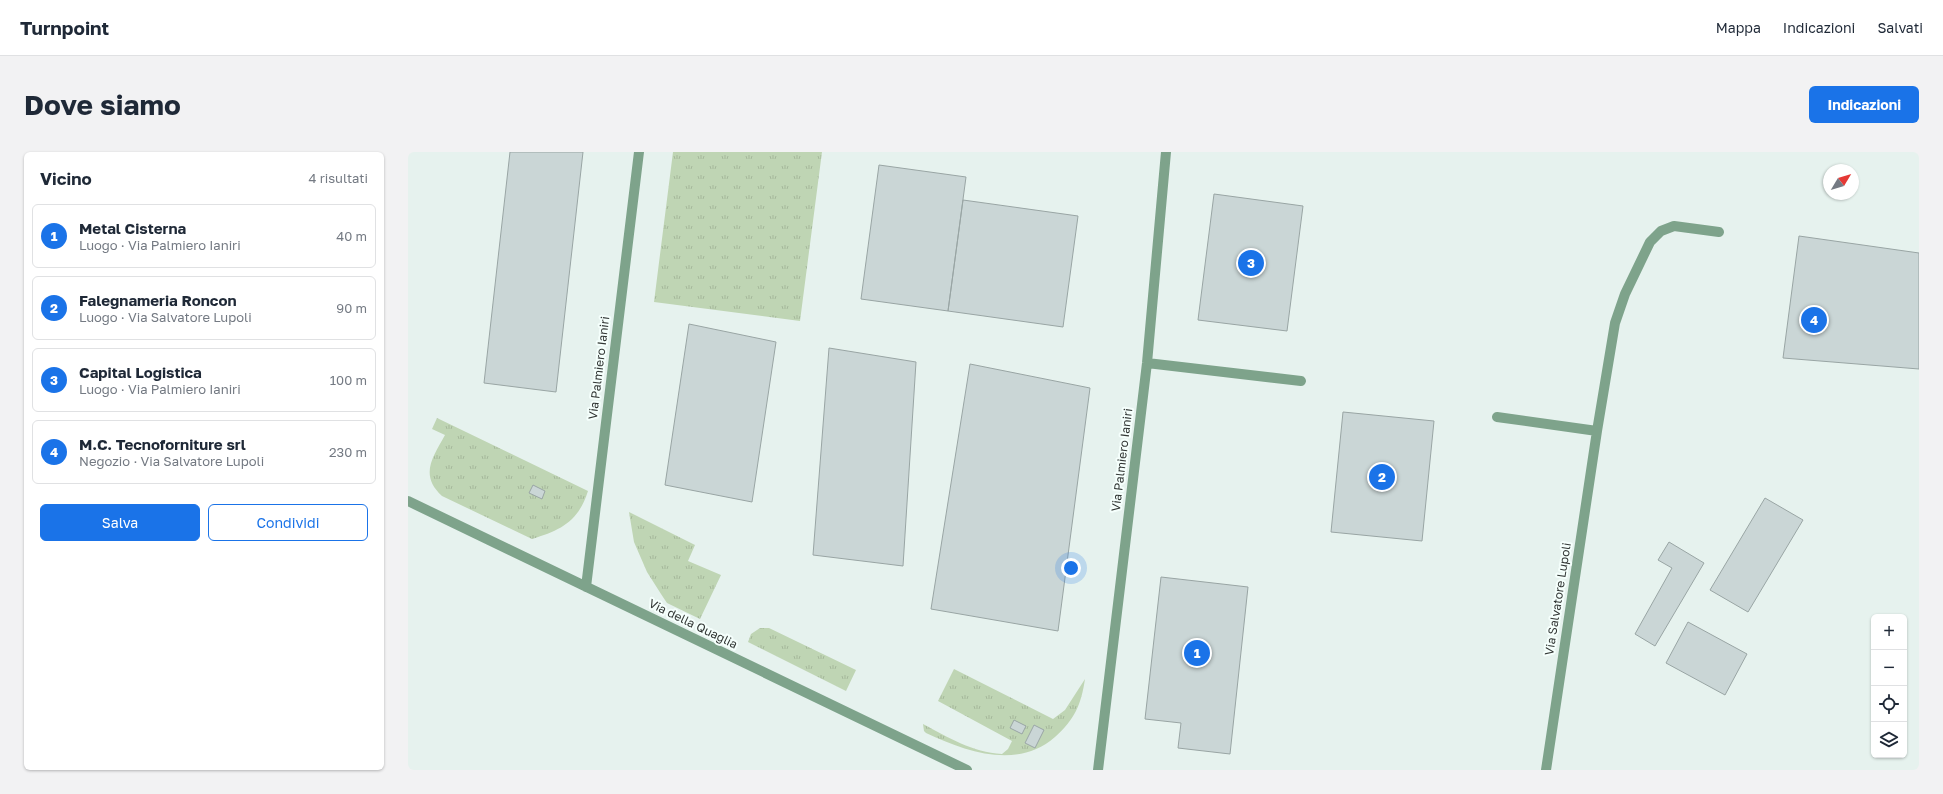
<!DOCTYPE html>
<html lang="it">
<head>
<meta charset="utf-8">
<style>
	body { margin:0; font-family:"Golos Text",sans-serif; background:#f2f2f3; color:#1f2937 }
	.controls { position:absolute; right:12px; bottom:12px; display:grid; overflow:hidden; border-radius:6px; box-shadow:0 1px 3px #0004 }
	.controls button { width:36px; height:36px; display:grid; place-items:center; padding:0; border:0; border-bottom:1px solid #e0e1e3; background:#fff; color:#1f2937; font:20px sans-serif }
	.compass { position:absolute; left:1415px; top:12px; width:36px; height:36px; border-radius:50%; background:#fff; box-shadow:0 1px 3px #0004; rotate:52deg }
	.you { position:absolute; left:663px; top:416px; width:14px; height:14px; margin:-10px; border:3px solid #fff; border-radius:50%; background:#1a73e8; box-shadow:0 0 0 6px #1a73e833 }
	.badge { display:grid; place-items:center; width:26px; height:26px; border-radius:50%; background:#1a73e8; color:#fff; font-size:13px; font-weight:700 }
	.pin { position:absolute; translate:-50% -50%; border:2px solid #fff; box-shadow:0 1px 4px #0006 }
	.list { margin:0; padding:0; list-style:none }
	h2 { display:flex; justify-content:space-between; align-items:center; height:52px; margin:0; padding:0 16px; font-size:17px }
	h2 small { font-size:13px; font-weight:400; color:#747a83 }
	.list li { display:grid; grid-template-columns:26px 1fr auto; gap:12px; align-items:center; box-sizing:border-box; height:64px; margin:0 8px 8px; padding:0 8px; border:1px solid #e0e1e3; border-radius:6px }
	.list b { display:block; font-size:15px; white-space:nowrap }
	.list p { margin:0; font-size:13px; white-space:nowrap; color:#747a83 }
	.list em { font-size:13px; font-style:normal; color:#747a83 }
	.actions { display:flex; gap:8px; padding:12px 16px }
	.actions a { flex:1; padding:9px 0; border:1px solid #1a73e8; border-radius:6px; text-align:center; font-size:14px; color:#1a73e8 }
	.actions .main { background:#1a73e8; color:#fff }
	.icon { flex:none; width:22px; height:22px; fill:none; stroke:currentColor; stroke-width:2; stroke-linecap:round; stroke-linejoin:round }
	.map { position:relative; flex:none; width:1511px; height:618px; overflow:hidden; border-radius:6px }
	header { display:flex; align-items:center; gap:24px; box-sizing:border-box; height:56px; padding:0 20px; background:#fff; border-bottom:1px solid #e0e1e3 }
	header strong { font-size:19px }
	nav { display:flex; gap:22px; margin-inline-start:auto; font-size:14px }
	.intro { display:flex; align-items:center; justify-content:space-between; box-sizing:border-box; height:96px; padding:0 24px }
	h1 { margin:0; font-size:28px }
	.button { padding:10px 18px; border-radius:6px; background:#1a73e8; color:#fff; font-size:14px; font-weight:700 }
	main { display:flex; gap:24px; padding:0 24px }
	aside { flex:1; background:#fff; border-radius:6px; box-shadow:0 1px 3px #0004 }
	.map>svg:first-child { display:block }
	.grass { fill:url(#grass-tufts); fill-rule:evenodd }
	.building { fill:#cad6d6; stroke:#99a5a4 }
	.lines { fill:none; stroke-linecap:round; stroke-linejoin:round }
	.minor { stroke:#7ea38b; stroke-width:10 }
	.labels { text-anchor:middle; stroke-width:4; stroke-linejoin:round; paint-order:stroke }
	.street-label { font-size:12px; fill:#323735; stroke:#f5fffc }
</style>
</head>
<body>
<header>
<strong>Turnpoint</strong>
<nav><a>Mappa</a><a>Indicazioni</a><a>Salvati</a></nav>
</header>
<div class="intro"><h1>Dove siamo</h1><a class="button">Indicazioni</a></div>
<main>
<aside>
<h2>Vicino<small>4 risultati</small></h2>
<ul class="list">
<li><span class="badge">1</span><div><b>Metal Cisterna</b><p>Luogo · Via Palmiero Ianiri</p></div><em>40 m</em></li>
<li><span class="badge">2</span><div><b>Falegnameria Roncon</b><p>Luogo · Via Salvatore Lupoli</p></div><em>90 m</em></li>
<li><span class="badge">3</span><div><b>Capital Logistica</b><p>Luogo · Via Palmiero Ianiri</p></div><em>100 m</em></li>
<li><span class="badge">4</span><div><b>M.C. Tecnoforniture srl</b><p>Negozio · Via Salvatore Lupoli</p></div><em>230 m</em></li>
</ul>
<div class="actions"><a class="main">Salva</a><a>Condividi</a></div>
</aside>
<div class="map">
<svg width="1511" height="618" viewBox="0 0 1511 618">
	<defs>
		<pattern id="grass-tufts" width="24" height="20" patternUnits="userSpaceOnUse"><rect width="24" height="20" fill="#bfd5b4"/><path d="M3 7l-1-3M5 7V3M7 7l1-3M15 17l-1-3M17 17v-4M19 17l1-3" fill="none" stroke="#a5b79b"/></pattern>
	</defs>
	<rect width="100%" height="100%" fill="#e6f2ee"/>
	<!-- grass -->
	<path class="grass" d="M265 0H414L392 169 246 150Z
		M29 266 180 339C170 370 153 378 124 387L34 344C11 323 25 305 37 283L24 277Z
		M221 360 287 393 280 409 313 423 292 467 259 451 253 442 239 420 226 390Z
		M352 476H361L448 518 438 539 340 490 343 482Z
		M546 517 645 567 657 558 677 527C673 553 667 567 647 585 609 618 559 600 518 581L516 579 515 572C541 586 564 600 594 602L600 597 604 589 530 549ZM626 573 635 578 627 596 617 591Z"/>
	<!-- building -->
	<path class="building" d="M102 0H175L148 240 76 231Z
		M471 13 558 25 540 159 453 147Z
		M806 42 895 54 879 179 790 168Z
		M555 48 670 64 655 175 540 159Z
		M1391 84 1511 101V217L1375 206Z
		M281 172 368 190 344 350 257 333Z
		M421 196 508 210 495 414 405 403Z
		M562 212 682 236 650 479 523 457Z
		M935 260 1026 269 1014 389 923 380Z
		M125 333 137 339 134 347 121 341Z
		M1357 346 1395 368 1340 460 1302 438Z
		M1261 390 1296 411 1247 494 1227 482 1264 416 1250 408Z
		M753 425 840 435 822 602 770 596 773 571 737 567Z
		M1280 470 1339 502 1317 543 1258 511Z
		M606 568 618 574 614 582 602 576Z
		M626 573 636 578 627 596 617 591Z"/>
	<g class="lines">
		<!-- minor -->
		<path class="minor" d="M739 211 893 229
			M1089 265 1189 279 1138 618
			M1189 279 1207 171 1217 142 1242 90 1253 79 1266 74 1311 80
			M0 349 559 618
			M178 435 231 0
			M690 618 739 211 758 0"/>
	</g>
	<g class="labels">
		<!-- street labels -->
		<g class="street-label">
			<text transform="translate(191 216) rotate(-83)" y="4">Via Palmiero Ianiri</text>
			<text transform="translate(714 308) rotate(-83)" y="4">Via Palmiero Ianiri</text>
			<text transform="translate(1150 447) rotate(-81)" y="4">Via Salvatore Lupoli</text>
			<text transform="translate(285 472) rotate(26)" y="4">Via della Quaglia</text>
		</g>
	</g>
</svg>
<div class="controls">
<button>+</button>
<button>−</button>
<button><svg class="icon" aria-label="locate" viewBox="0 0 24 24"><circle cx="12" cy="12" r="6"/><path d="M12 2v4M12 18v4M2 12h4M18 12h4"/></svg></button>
<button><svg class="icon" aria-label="layers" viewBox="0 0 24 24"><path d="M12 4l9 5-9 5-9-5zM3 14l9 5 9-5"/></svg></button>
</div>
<svg class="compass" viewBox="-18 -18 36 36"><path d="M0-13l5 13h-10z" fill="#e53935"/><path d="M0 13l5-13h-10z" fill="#747a83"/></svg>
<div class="you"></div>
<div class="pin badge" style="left:789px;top:501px">1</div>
<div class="pin badge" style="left:974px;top:325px">2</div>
<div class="pin badge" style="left:843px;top:111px">3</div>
<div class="pin badge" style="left:1406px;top:168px">4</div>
</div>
</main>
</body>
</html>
